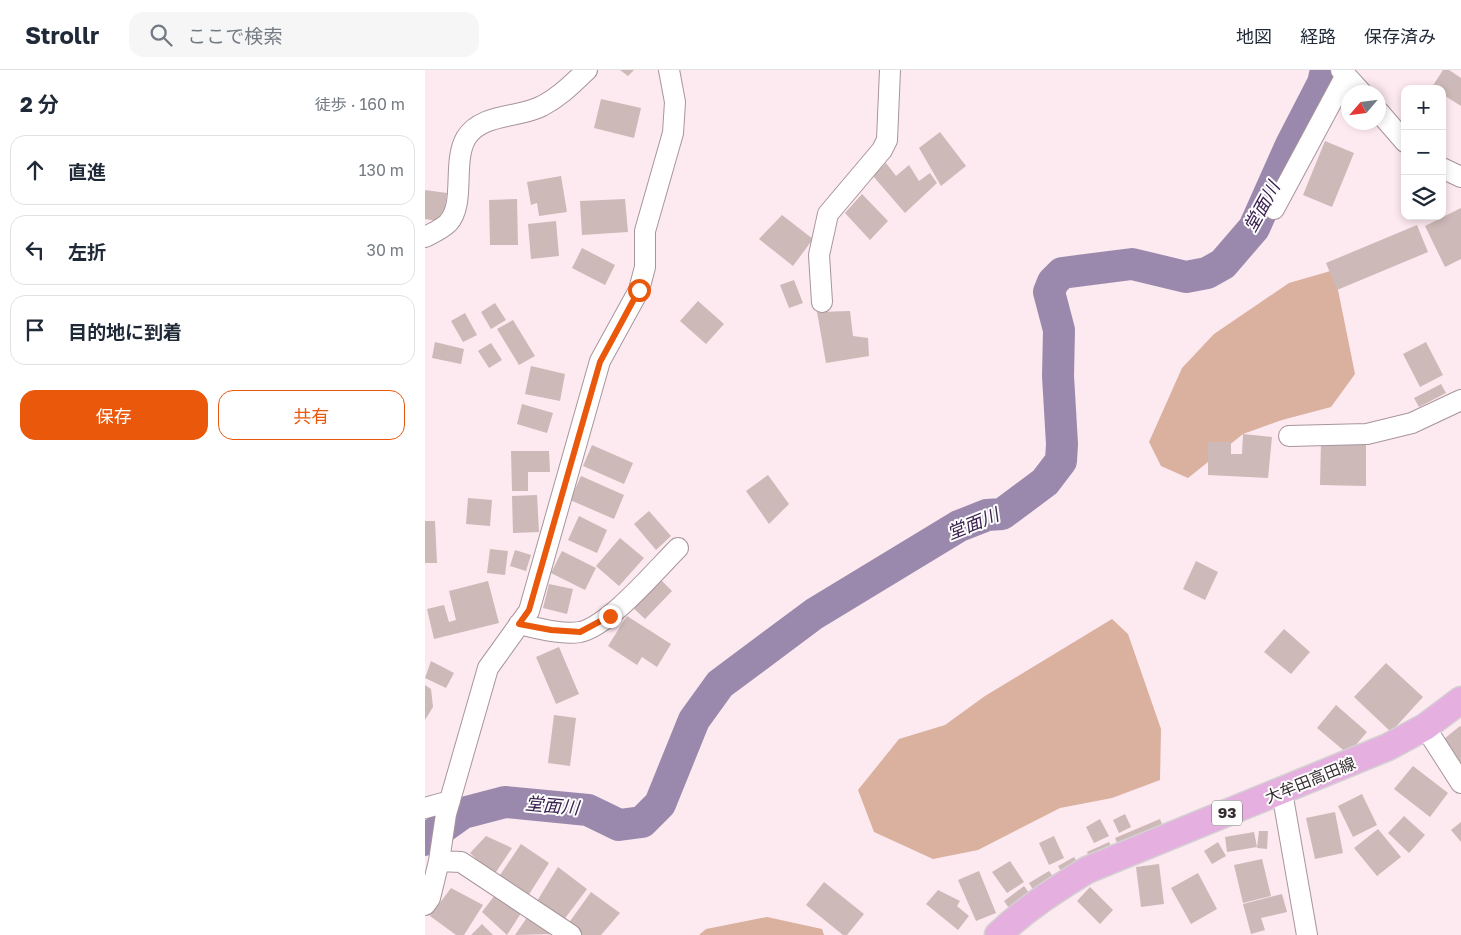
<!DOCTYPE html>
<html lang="ja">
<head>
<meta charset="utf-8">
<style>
	body { margin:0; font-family:"Golos Text","Noto Sans JP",sans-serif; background:#f6f6f7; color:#1f2937 }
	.controls { position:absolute; right:15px; top:15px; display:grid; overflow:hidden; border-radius:10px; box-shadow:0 2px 8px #0003 }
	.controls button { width:45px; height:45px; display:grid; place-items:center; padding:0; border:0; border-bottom:1px solid #e0e1e3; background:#fff; color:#1f2937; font:25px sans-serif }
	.compass { position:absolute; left:916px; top:15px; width:45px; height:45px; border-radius:50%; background:#fff; box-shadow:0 2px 8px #0003; rotate:242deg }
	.stop { position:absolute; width:15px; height:15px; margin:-11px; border:4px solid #ea580c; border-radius:50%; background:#fff }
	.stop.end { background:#ea580c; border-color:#fff; box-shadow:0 1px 5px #0008 }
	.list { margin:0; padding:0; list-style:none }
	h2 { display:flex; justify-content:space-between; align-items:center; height:65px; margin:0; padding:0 20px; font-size:21px }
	h2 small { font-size:16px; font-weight:400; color:#747a83 }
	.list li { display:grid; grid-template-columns:32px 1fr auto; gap:15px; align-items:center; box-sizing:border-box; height:70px; margin:0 10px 10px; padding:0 10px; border:1px solid #e0e1e3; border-radius:15px }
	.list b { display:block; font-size:19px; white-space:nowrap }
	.list em { font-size:16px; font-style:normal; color:#747a83 }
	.actions { display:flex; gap:10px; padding:15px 20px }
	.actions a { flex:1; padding:11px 0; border:1px solid #ea580c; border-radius:15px; text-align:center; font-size:18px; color:#ea580c }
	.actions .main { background:#ea580c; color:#fff }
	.icon { flex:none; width:28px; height:28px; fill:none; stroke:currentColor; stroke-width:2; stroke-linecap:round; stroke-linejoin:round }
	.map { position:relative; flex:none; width:1036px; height:865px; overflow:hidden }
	header { display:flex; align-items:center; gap:30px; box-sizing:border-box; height:70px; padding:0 25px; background:#fff; border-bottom:1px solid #e0e1e3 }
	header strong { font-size:24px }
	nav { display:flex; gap:28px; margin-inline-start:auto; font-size:18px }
	.search { width:350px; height:45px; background:#f6f6f7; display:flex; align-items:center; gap:12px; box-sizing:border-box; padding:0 18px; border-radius:15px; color:#747a83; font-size:19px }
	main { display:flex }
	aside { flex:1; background:#fff }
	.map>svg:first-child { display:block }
	.forest { fill:#dab09f }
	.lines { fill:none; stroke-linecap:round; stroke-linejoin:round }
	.river { stroke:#9a89ac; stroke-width:32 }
	.building { fill:#cdb9b8 }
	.minor-casing { stroke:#a8959c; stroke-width:22 }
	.major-casing { stroke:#d3d1d2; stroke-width:29 }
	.minor { stroke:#fff; stroke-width:20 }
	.major { stroke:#e5afe0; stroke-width:26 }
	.route { stroke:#ea580c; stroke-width:6 }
	.labels { text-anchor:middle; stroke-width:4; stroke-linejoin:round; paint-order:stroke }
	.shield { fill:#fdfdfd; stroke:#726d6e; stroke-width:1 }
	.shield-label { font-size:15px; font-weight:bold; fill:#362f31 }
	.street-label { font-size:16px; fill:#362f31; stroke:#fdfdfd }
	.water-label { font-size:18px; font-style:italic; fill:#3a2150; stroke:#fdfdfd }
</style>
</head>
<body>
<header>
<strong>Strollr</strong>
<div class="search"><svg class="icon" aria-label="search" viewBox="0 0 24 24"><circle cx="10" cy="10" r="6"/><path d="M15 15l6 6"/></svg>ここで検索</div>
<nav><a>地図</a><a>経路</a><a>保存済み</a></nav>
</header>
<main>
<aside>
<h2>2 分<small>徒歩 · 160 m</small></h2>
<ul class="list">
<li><svg class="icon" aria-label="ahead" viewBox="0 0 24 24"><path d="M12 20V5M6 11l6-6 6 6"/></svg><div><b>直進</b></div><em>130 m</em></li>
<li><svg class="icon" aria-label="left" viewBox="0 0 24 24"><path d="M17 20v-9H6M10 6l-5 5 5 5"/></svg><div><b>左折</b></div><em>30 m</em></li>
<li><svg class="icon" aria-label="arrive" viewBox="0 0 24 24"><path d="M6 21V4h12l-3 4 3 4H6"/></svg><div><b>目的地に到着</b></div></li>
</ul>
<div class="actions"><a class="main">保存</a><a>共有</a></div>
</aside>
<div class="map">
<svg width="1036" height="865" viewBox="0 0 1036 865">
	<rect width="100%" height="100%" fill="#fde9f0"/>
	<!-- forest -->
	<path class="forest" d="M909 200 930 304 906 337 857 350 818 364 763 408 736 396 724 372 757 298 789 264 864 213Z
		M687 549 703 564 736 659 735 710 687 728 635 738 553 780 508 789 449 762 433 720 474 669 520 655 560 626Z
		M342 847 397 859 399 865H274L281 859Z"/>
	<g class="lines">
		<!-- river -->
		<path class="river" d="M0 770 38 743 80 732 163 740 194 755 217 752 235 734 269 650 295 614 389 544 534 456 562 445 577 444 620 412 636 391 637 374 633 306 634 260 624 222 628 212 637 203 707 194 761 207 782 203 798 194 829 158 866 75 898 13 901 0"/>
	</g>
	<!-- building -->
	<path class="building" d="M195 0H209L203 6Z
		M1018 0H1024L1036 8V36L1017 24V19L1007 17Z
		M176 29 216 38 209 68 169 58Z
		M515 62 541 96 516 116 494 78Z
		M900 71 929 83 907 137 878 125Z
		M461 93 471 106 484 95 494 111 505 103 512 113 480 143 448 106Z
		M136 106 142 142 114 146 112 133 106 135 102 112Z
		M0 120 22 123 18 152 0 149Z
		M437 124 463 151 445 170 420 143Z
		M92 129 93 175H65L64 130Z
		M200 129 203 162 157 165 155 131Z
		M1036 138V189L1020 197 1000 156Z
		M357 145 388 169 368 196 334 169Z
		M131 151 134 186 106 189 103 154Z
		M992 155 1003 182 912 220 901 193Z
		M157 178 190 195 180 215 147 198Z
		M369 210 378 233 364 238 355 215Z
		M273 231 299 254 281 274 255 251Z
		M70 233 81 250 66 259 56 242Z
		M425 241 428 266 443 268 444 286 401 293 392 242Z
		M40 243 52 265 38 272 26 251Z
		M88 250 110 286 94 295 72 259Z
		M10 272 39 279 36 294 7 288Z
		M1001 272 1018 305 995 317 978 284Z
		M66 273 77 290 64 298 53 281Z
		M106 296 140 304 135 331 100 324Z
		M1016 314 1021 323 994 337 989 328Z
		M97 334 128 343 122 363 92 354Z
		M818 364 847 367 843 408 783 405V372H806V384H817Z
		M896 370 941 371V416L895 415Z
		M167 375 208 393 199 414 158 396Z
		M86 381H124L125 402H103V421H87Z
		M343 405 364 434 344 454 321 421Z
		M156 406 199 425 189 449 145 430Z
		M112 425 114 462 88 463 87 426Z
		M43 428 67 430 65 456 41 454Z
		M224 441 246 466 231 480 209 454Z
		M154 446 182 460 172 483 143 470Z
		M0 451H10L12 493H0Z
		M195 468 219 488 194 516 171 496Z
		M65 479 83 481 80 505 62 503Z
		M90 480 106 485 101 501 85 496Z
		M137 481 171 498 160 520 126 503Z
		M771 491 793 502 780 530 758 519Z
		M230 504 247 521 220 549 203 533Z
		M63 511 74 553 9 569 2 539 19 535 24 552 31 550 24 521Z
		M124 514 148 519 142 544 118 538Z
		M202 546 246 574 232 597 217 587 212 595 183 576Z
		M859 559 885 582 866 604 839 582Z
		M134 577 154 624 131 634 111 587Z
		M6 591 29 603 21 618 0 608Z
		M961 593 998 627 966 662 929 627Z
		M0 615 6 619 8 637 0 650Z
		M911 635 942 662 923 684 892 658Z
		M129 645 151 648 145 696 123 693Z
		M1035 656 1036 657V699L1014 673Z
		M988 696 1023 723 1005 747 969 719Z
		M937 724 952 755 928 767 913 736Z
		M910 742 918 783 890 789 881 748Z
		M700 744 706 757 694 763 688 750Z
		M979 746 1000 765 984 783 963 763Z
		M675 749 684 766 669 773 661 757Z
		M735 749 738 757 694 777 690 768Z
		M1036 752V772L1026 760Z
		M953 759 976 787 952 806 929 778Z
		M834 761H843L842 779 832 778Z
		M829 762 832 777 802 782 800 767Z
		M61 766 87 778 69 805 45 783Z
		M629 766 639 788 624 795 614 773Z
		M684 772 688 780 665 790 662 782Z
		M793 772 801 786 787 794 779 781Z
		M96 774 124 793 103 826 75 805Z
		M649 787 655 796 639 806 633 796Z
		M837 789 846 826 818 833 809 795Z
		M585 791 599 812 582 823 567 802Z
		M734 794 739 834 716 837 711 797Z
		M133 797 162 819 138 851 112 831Z
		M554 801 571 843 551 851 533 810Z
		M624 801 631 811 610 823 604 813Z
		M773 803 792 839 766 854 746 818Z
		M399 812 439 844 422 865H418L381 835Z
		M599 816 607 827 586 841 579 831Z
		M665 817 688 840 675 854 652 831Z
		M26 818 58 835 39 865H31L5 846Z
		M513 820 535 831 532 836 544 846 533 860 501 834Z
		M73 821 98 840 82 865 57 842Z
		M166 822 195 843 176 865H157L143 854Z
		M857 824 862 842 836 848 840 860 826 864 818 834Z
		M103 846 129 864 90 865Z
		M57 854 68 865H46Z"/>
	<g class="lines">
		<defs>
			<path id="minor" d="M916 0 936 22
				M954 42 980 72
				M1017 98 1036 107
				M849 139 921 5
				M0 167C8 163 17 159 23 153 41 134 27 92 41 68 56 43 95 48 117 36 135 27 148 13 162 0
				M397 232 394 185 403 144 457 80 462 70 465 0
				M864 366 942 364 987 353 1036 330
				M94 554C112 558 136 565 155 562 184 556 231 500 253 478
				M1000 657 1036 713
				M857 722 882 865
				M0 738 25 731
				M14 791 36 792 146 865
				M0 835 5 828 14 791 21 744 63 598 104 541 175 291 214 220 220 197V161L248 63 250 32 244 0"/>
			<path id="major" d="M573 865C600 839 630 820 662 800L963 677 1000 657 1036 630"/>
		</defs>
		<!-- minor casing -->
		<use href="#minor" class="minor-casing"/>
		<!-- major casing -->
		<use href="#major" class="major-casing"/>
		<!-- minor -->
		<use href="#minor" class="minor"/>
		<!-- major -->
		<use href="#major" class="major"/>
	</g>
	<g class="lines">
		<!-- route -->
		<path class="route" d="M185 546 155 562 126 560 94 554 104 540 175 292 214 220"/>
	</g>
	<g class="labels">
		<!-- shield labels -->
		<rect class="shield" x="787" y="730.5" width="30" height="25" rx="4"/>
		<g class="shield-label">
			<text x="802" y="748">93</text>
		</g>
		<!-- street labels -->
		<g class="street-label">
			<text transform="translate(885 710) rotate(-22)" y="6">大牟田高田線</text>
		</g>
		<!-- water labels -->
		<g class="water-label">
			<text transform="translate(837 137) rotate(-61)" y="6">堂面川</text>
			<text transform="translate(548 454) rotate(-22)" y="6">堂面川</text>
			<text transform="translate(127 736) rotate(5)" y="6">堂面川</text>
		</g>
	</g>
</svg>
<div class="controls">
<button>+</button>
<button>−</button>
<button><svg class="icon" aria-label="layers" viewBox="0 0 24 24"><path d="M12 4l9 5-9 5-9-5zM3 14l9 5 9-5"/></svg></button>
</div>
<svg class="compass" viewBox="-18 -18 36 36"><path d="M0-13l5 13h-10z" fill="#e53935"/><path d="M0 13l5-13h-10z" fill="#747a83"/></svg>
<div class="stop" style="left:214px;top:220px"></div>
<div class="stop end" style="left:185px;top:546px"></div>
</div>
</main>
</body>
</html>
